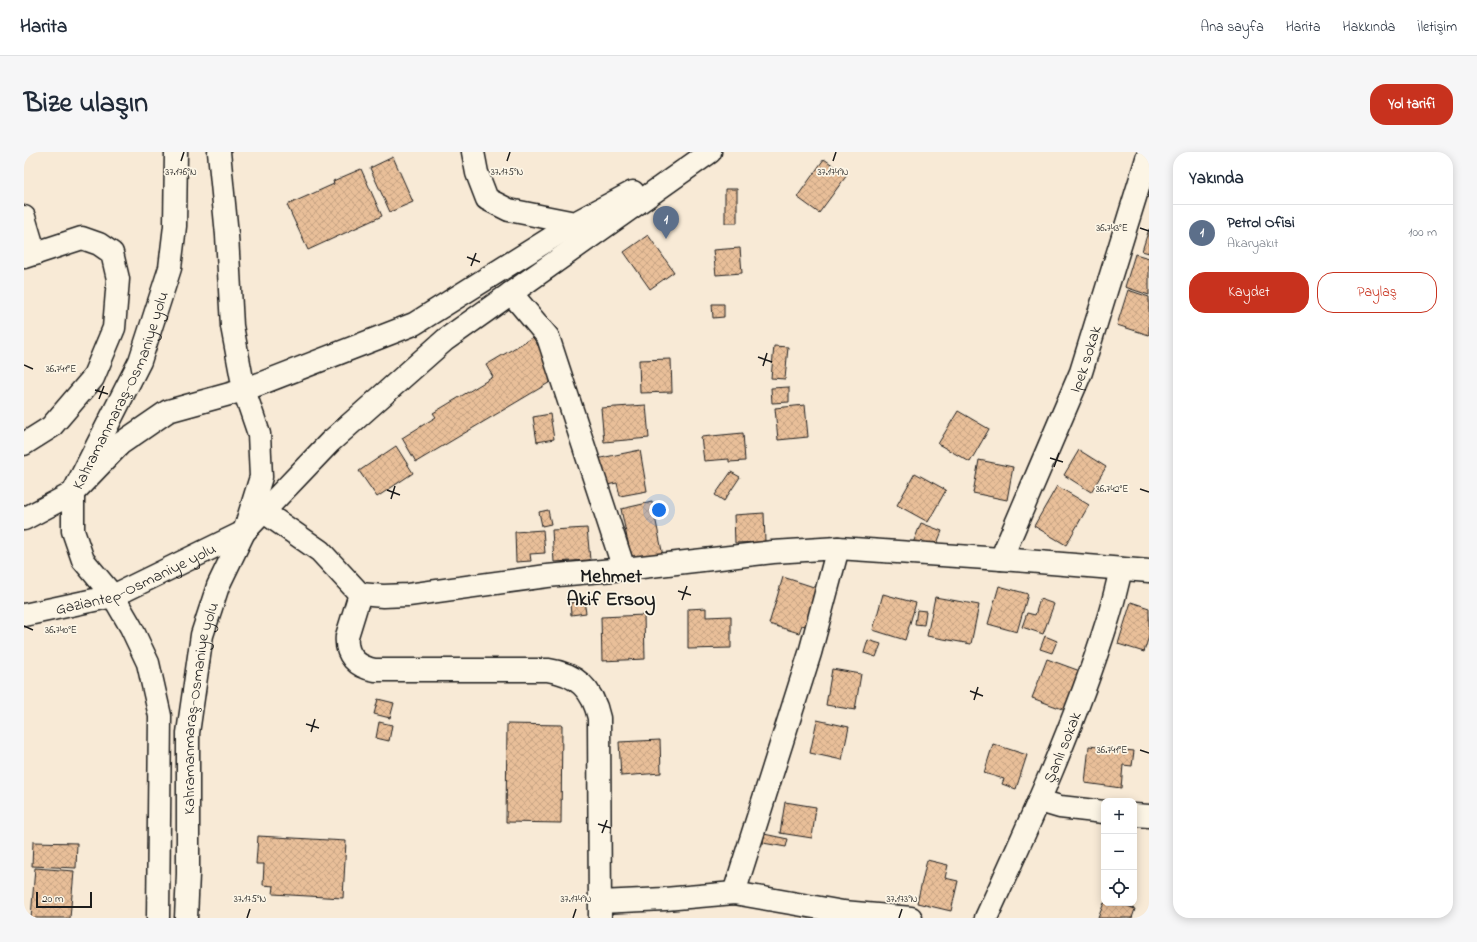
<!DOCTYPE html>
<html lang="tr">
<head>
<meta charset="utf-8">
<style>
	body { margin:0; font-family:"Indie Flower",sans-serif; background:#f6f6f7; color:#1f2937 }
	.controls { position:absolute; right:12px; bottom:12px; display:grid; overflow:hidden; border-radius:8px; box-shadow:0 2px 10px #0003 }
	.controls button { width:36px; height:36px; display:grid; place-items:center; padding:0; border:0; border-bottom:1px solid #e0e1e3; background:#fff; color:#1f2937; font:20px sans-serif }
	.scale { position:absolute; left:12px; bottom:10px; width:56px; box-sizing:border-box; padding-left:4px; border:2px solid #1c1c1c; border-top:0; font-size:11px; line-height:14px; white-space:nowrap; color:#1c1c1c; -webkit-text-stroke:3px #fcf5e5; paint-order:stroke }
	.you { position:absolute; left:635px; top:358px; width:14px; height:14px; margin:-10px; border:3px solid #fff; border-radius:50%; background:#1a73e8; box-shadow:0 0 0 6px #1a73e833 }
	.badge { display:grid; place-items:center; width:26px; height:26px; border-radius:50%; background:#c8321e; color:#fff; font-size:13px; font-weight:700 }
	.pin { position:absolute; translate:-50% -33px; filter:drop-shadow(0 1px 2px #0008) }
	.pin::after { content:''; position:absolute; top:21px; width:14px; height:12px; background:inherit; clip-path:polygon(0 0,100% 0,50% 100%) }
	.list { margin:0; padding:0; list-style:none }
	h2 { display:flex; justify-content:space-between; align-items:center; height:52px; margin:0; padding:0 16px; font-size:17px }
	h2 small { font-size:13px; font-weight:400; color:#747a83 }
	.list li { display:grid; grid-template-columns:26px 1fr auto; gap:12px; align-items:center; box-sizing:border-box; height:56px; padding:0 16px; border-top:1px solid #e0e1e3 }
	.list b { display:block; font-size:15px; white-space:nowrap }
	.list p { margin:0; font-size:13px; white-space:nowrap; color:#747a83 }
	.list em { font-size:13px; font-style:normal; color:#747a83 }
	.actions { display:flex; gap:8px; padding:12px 16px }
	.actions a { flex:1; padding:9px 0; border:1px solid #c8321e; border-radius:16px; text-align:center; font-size:14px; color:#c8321e }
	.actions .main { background:#c8321e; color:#fff }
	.icon { flex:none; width:22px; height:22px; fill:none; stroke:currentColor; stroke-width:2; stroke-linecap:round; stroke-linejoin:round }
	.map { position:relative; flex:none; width:1125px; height:766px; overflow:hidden; border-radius:16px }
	header { display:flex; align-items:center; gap:24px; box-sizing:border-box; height:56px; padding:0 20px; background:#fff; border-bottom:1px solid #e0e1e3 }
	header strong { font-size:19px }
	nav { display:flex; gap:22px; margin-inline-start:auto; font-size:14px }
	.intro { display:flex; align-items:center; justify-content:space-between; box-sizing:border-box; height:96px; padding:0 24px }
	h1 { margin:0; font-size:28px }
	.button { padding:10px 18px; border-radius:16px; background:#c8321e; color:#fff; font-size:14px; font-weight:700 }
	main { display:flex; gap:24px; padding:0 24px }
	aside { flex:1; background:#fff; border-radius:16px; box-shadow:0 2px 10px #0003 }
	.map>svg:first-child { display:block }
	.building { fill:url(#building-cross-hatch); stroke:#1c1c1c }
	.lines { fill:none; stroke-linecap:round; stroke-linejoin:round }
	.minor-casing { stroke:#1c1c1c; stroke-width:25 }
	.highway-casing { stroke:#1c1c1c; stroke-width:25 }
	.minor { stroke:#fcf5e5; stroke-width:22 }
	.highway { stroke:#fcf5e5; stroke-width:22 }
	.ticks { fill:none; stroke:#1c1c1c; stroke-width:1.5 }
	.labels { text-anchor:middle; stroke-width:3.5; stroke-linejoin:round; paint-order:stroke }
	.street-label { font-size:16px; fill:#1c1c1c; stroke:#fcf5e5 }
	.district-label { font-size:20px; font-weight:bold; fill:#1c1c1c; stroke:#fcf5e5 }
	.ticks-label { font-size:10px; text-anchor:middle; fill:#1c1c1c; stroke:#fcf5e5; stroke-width:3.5; stroke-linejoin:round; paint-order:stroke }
</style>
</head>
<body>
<header>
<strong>Harita</strong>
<nav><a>Ana sayfa</a><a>Harita</a><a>Hakkında</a><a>İletişim</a></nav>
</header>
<div class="intro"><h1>Bize ulaşın</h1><a class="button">Yol tarifi</a></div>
<main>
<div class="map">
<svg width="1125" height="766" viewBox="0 0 1125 766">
	<defs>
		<pattern id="building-cross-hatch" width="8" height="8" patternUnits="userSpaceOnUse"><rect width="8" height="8" fill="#e9bf99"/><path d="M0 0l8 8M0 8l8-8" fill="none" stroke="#c7a483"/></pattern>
	</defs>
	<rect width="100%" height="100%" fill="#f8ead6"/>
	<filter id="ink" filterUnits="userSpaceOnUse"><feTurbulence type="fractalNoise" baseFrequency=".025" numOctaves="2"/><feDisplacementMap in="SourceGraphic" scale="8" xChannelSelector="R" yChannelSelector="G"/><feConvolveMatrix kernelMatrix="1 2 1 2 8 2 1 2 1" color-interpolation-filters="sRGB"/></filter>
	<g filter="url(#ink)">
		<!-- building -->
		<path class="building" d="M369 5 389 50 366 60 346 16Z
			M800 7 823 23 795 61 773 45Z
			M337 17 358 64 284 98 263 53 310 32 309 29Z
			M701 37H713V71H701Z
			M1125 77V101L1118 99Z
			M624 83 650 120 626 137 600 100Z
			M716 96 718 121 692 123 689 98Z
			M1111 102 1125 106V143L1101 135Z
			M1104 138 1125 145V183L1093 173Z
			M688 152H700V165L689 166Z
			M509 185 533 226 392 310 378 286 412 265 409 261 469 225 462 213Z
			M750 194 764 195 761 227 747 226Z
			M647 207 648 240 616 241 615 208Z
			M765 235V250L748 251 747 236Z
			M622 253 625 286 580 290 577 256Z
			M781 253 784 285 754 288 751 256Z
			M934 259 965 277 946 310 914 292Z
			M526 262 530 287 513 290 509 265Z
			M719 281 721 309 705 310V307L680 309 677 285Z
			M372 294 389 321 353 345 335 319Z
			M616 298 623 339 596 344 593 331 578 334 572 307Z
			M1055 298 1082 315 1067 340 1040 323Z
			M955 308 989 315 983 348 949 341Z
			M707 320 716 325 700 349 691 343Z
			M891 321 922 338 904 370 873 353Z
			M1033 334 1065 353 1042 393 1010 374Z
			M628 350 639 404 608 410 597 357Z
			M524 358 527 372 518 374 515 360Z
			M740 361 741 390 711 391 710 363Z
			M897 371 918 379 910 399 889 391Z
			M563 376 566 408 530 410 528 378Z
			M519 378 521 401 506 402 507 409 492 410 491 380Z
			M759 425 799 438 787 476 778 473 775 481 745 472Z
			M975 434 1004 442 993 480 964 472Z
			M859 442 892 451 881 488 849 478Z
			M911 445 955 453 947 492 903 484Z
			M1016 447 1030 452 1019 482 998 475 1003 461 1011 463Z
			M560 449 562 461 547 463 546 451Z
			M1107 450 1125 456V484L1120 500 1094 492Z
			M682 456V465L707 464V496L664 497V457Z
			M893 458 902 459 900 473 891 472Z
			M620 463 621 507 578 509 577 465Z
			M1021 484 1033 489 1028 501 1016 497Z
			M844 488 857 492 852 505 840 501Z
			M1023 507 1056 519 1041 558 1008 546Z
			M808 517 837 522 831 558 802 553Z
			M354 547 370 551 366 566 350 562Z
			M793 568 825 575 818 608 786 601Z
			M355 570 368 573 365 589 352 586Z
			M483 572 538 573 537 671 482 670Z
			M636 588 637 621 597 624 595 590Z
			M969 592 1003 603 992 637 978 632 980 627 960 621Z
			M1065 594 1110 599 1108 614 1099 613 1097 636 1061 631Z
			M761 650 792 655 788 686 756 681Z
			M740 682 764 687 762 695 739 691Z
			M234 684 322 689 319 746 249 742 250 734 239 733 240 712H232Z
			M9 690 53 691 52 716 8 714Z
			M903 708 924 713 921 726 934 729 927 759 893 751Z
			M11 716 50 719 46 766H7Z
			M1080 751H1095L1111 757 1108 766H1074Z"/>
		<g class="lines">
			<defs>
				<g id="minor">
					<path d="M449 0 453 21 463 47 485 58 551 71"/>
					<path d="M0 65 11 102"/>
					<path d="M0 105 58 86 75 92 88 101 94 127 90 176 69 226 27 275 0 292"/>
					<path d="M487 141 524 185 600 417"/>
					<path d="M240 360 296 399 336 442 359 444 384 443 523 424 600 417 749 400 814 396 977 407 1125 419"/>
					<path id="s1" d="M977 407 1057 220 1125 0"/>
					<path d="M336 442 323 484C321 503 333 515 351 518H524C553 522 569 538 575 566L576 766"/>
					<path d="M1016 649 1036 655 1080 660"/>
					<path d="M1110 663 1125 664"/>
					<path d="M710 741 786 501 814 396"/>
					<path d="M576 750 641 747 710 741 819 760 887 766"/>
					<path id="s2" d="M962 766C1007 668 1052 570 1084 467 1089 451 1093 434 1097 417"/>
				</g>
				<g id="highway">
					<path d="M0 367 49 341 96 292 144 259 220 238 390 172 551 71 609 40"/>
					<path id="s3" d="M0 463 89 444 220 380 306 290 421 188 686 0"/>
					<path id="s4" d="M134 766 136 564 124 511 107 475 89 444 59 408 49 379V341L116 209 146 116 151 74 152 0"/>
					<path id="s5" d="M162 766 164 722V581L178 483 194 434 220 380 237 325 235 282 220 238 208 174 203 83 195 0"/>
				</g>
			</defs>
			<!-- minor casing -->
			<use href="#minor" class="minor-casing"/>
			<!-- highway casing -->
			<use href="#highway" class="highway-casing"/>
			<!-- minor -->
			<use href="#minor" class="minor"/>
			<!-- highway -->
			<use href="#highway" class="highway"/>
		</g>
	</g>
	<!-- ticks -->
	<path class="ticks" d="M157 9 160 0M483 9 486 0M809 9 812 0M1116 76 1125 79M443 105 456 110M447 114 452 101M734 205 748 210M0 213 9 217M739 214 743 201M71 238 84 242M75 247 80 234M1026 306 1039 310M1030 315 1035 301M1116 337 1125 340M363 338 376 343M367 347 371 334M654 439 667 443M658 448 663 434M0 474 9 478M946 539 959 544M950 548 954 535M282 572 295 576M287 580 291 567M1116 598 1125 601M574 672 587 676M578 681 583 668M223 766 226 757M549 766 552 757M875 766 878 757"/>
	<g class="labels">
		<!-- street labels -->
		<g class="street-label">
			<text dy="6" stroke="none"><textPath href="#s1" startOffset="217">Ipek sokak</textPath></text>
			<text dy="6" stroke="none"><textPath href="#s4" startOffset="561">Kahramanmaraş-Osmaniye yolu</textPath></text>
			<text dy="6" stroke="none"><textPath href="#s3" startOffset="118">Gaziantep-Osmaniye yolu</textPath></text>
			<text dy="6" stroke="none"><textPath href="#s5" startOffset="211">Kahramanmaraş-Osmaniye yolu</textPath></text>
			<text dy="6" stroke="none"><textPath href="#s2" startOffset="187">Şanlı sokak</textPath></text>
		</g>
		<!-- district labels -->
		<g class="district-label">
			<text x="587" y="430">Mehmet<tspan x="587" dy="23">Akif Ersoy</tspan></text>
		</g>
	</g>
	<g class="ticks-label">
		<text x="157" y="23">37.176°N</text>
		<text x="483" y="23">37.175°N</text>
		<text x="809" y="23">37.174°N</text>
		<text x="1088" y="79">36.743°E</text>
		<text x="37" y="220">36.741°E</text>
		<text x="1088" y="340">36.742°E</text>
		<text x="37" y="481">36.740°E</text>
		<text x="1088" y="601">36.741°E</text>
		<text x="226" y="750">37.175°N</text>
		<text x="552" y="750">37.174°N</text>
		<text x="878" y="750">37.173°N</text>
	</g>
</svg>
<div class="controls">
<button>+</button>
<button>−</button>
<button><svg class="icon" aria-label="locate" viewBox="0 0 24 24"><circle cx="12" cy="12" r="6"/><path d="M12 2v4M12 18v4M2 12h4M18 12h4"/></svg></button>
</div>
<div class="scale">20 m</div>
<div class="you"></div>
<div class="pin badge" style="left:642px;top:87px;background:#5c6f8a">1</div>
</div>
<aside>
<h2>Yakında<small></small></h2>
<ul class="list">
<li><span class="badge" style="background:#5c6f8a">1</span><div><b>Petrol Ofisi</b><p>Akaryakıt</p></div><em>100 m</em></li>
</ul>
<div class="actions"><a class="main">Kaydet</a><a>Paylaş</a></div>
</aside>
</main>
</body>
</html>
